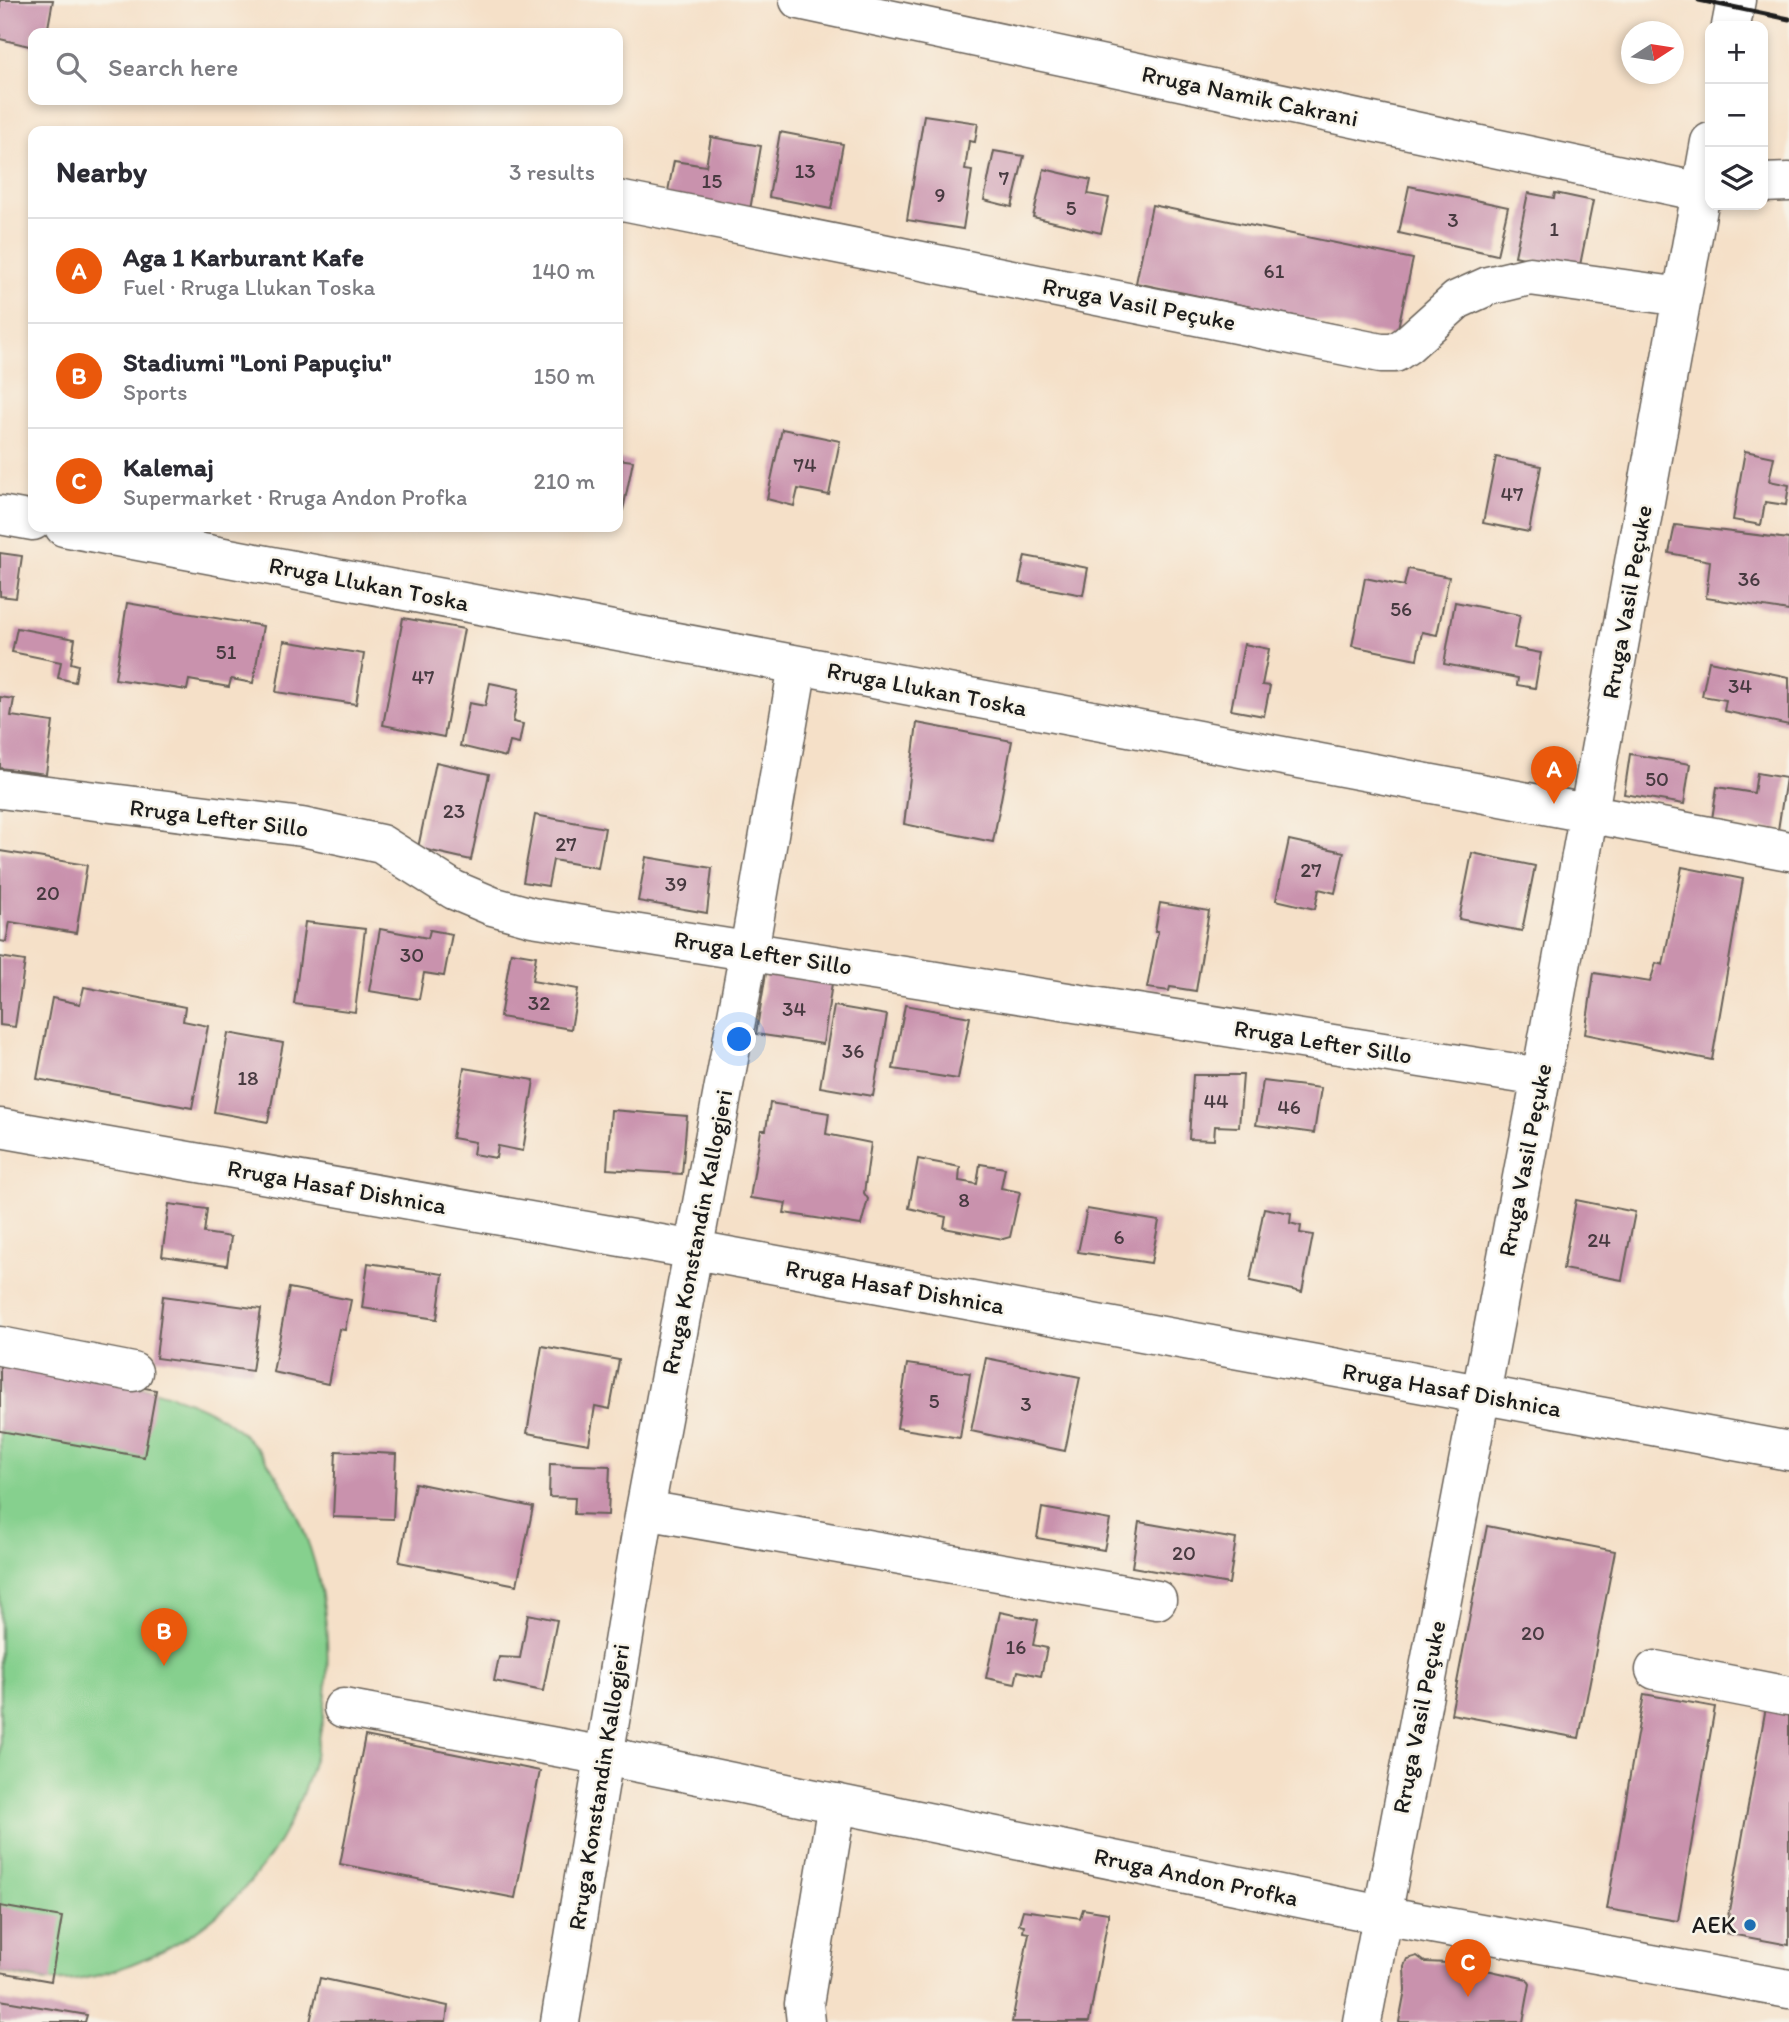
<!DOCTYPE html>
<html lang="en">
<head>
<meta charset="utf-8">
<style>
	body { margin:0; font-family:Itim,sans-serif; background:#f2f2f3; color:#2b2b33 }
	.controls { position:absolute; right:21px; top:21px; display:grid; overflow:hidden; border-radius:14px; box-shadow:0 4px 10px #0003 }
	.controls button { width:63px; height:63px; display:grid; place-items:center; padding:0; border:0; border-bottom:2px solid #e1e1e2; background:#fff; color:#2b2b33; font:35px sans-serif }
	.compass { position:absolute; left:1621px; top:21px; width:63px; height:63px; border-radius:50%; background:#fff; box-shadow:0 4px 10px #0003; rotate:78deg }
	.you { position:absolute; left:740px; top:1040px; width:24px; height:24px; margin:-18px; border:5px solid #fff; border-radius:50%; background:#1a73e8; box-shadow:0 0 0 10px #1a73e833 }
	.badge { display:grid; place-items:center; width:46px; height:46px; border-radius:50%; background:#ea580c; color:#fff; font-size:23px; font-weight:700 }
	.pin { position:absolute; translate:-50% -58px; filter:drop-shadow(0 2px 4px #0008) }
	.pin::after { content:''; position:absolute; top:37px; width:24px; height:21px; background:inherit; clip-path:polygon(0 0,100% 0,50% 100%) }
	.list { margin:0; padding:0; list-style:none }
	h2 { display:flex; justify-content:space-between; align-items:center; height:91px; margin:0; padding:0 28px; font-size:30px }
	h2 small { font-size:23px; font-weight:400; color:#7c7c81 }
	.list li { display:grid; grid-template-columns:46px 1fr auto; gap:21px; align-items:center; box-sizing:border-box; height:105px; padding:0 28px; border-top:2px solid #e1e1e2 }
	.list b { display:block; font-size:26px; white-space:nowrap }
	.list p { margin:0; font-size:23px; white-space:nowrap; color:#7c7c81 }
	.list em { font-size:23px; font-style:normal; color:#7c7c81 }
	.icon { flex:none; width:38px; height:38px; fill:none; stroke:currentColor; stroke-width:2; stroke-linecap:round; stroke-linejoin:round }
	.map { position:relative; flex:none; width:1789px; height:2022px; overflow:hidden }
	.search { position:absolute; background:#fff; box-shadow:0 4px 10px #0003; left:28px; top:28px; width:595px; height:77px; display:flex; align-items:center; gap:18px; box-sizing:border-box; padding:0 24px; border-radius:14px; color:#7c7c81; font-size:26px }
	.panel { position:absolute; background:#fff; box-shadow:0 4px 10px #0003; left:28px; top:126px; width:595px; height:406px; border-radius:14px }
	.map>svg:first-child { display:block }
	.green { fill:#86d08e; stroke:#517655; stroke-width:2 }
	.building { fill:#c992ad }
	.lines { fill:none; stroke-linecap:round; stroke-linejoin:round }
	.minor-casing { stroke:#686158; stroke-width:41 }
	.minor { stroke:#fff; stroke-width:38 }
	.rail { stroke:#1c1c1c; stroke-width:5 }
	.poi-dot { fill:#1f6fb2; stroke:#f7f3e8; stroke-width:2.5 }
	.labels { text-anchor:middle; stroke-width:5; stroke-linejoin:round; paint-order:stroke }
	.number-label { font-size:21px; fill:#473a40 }
	.street-label { font-size:24px; fill:#1c1c1c; stroke:#f7f3e8 }
	.poi-label { font-size:24px; fill:#1c1c1c; stroke:#f7f3e8; text-anchor:end }
</style>
</head>
<body>
<div class="map">
<svg width="1789" height="2022" viewBox="0 0 1789 2022">
	<rect width="100%" height="100%" fill="#f7f3e8"/>
	<filter id="ink" filterUnits="userSpaceOnUse"><feTurbulence type="fractalNoise" baseFrequency=".0143" numOctaves="2"/><feDisplacementMap in="SourceGraphic" scale="14" xChannelSelector="R" yChannelSelector="G"/><feConvolveMatrix kernelMatrix="1 2 1 2 8 2 1 2 1" color-interpolation-filters="sRGB"/></filter>
	<filter id="wash" filterUnits="userSpaceOnUse"><feTurbulence type="fractalNoise" baseFrequency=".00686" numOctaves="4" result="noise"/><feDisplacementMap in="SourceGraphic" scale="28" xChannelSelector="R" yChannelSelector="G"/><feGaussianBlur stdDeviation="1.57" result="paint"/><feColorMatrix in="noise" values="0 0 0 0 0 0 0 0 0 0 0 0 0 0 0 0 0 1.4 0 .05"/><feComposite in="paint" operator="in"/></filter>
	<g filter="url(#wash)">
		<rect width="100%" height="100%" fill="#f5e0c8"/>
		<!-- green -->
		<path class="green" d="M0 1362C69 1375 171 1382 228 1422 265 1448 290 1493 305 1534 365 1691 304 1898 139 1961 113 1972 81 1983 52 1981 35 1981 17 1975 0 1972Z"/>
		<g id="blocks">
			<!-- building -->
			<path class="building" d="M0 0H53L47 33H33V47L0 39Z
				M924 115 978 123 975 142 969 141 965 170 972 171 963 229 907 220Z
				M780 132 843 144 831 209 769 197Z
				M711 137 761 146 750 210 667 196 674 161 706 166Z
				M994 151 1024 156 1012 207 984 200Z
				M1044 169 1091 180 1088 194 1109 198 1101 233 1033 217Z
				M1409 186 1508 207 1497 255 1399 233Z
				M1528 193 1554 198 1555 193 1593 201 1579 270 1515 256Z
				M1152 205 1413 259 1396 337 1136 283Z
				M782 429 840 441 829 495 798 489 794 506 767 499Z
				M1745 451 1774 457 1769 481 1789 485 1786 505 1765 502 1761 525 1733 520Z
				M1496 457 1541 466 1529 532 1483 523Z
				M618 459 633 461 623 510 618 509Z
				M1675 525 1789 539V611L1706 598 1710 561 1669 553Z
				M0 553 22 556 16 598 0 596Z
				M1025 556 1088 568 1083 595 1019 583Z
				M1408 569 1449 577 1437 635 1422 632 1417 659 1352 646 1365 578 1404 586Z
				M1455 602 1520 615 1514 648 1541 653 1535 688 1517 685 1518 678 1444 664Z
				M127 603 263 626 253 683 231 679 229 687 189 680 187 690 115 679Z
				M403 618 464 629 444 737 383 725Z
				M17 628 75 639 71 663 78 665 75 682 58 678 61 662 12 652Z
				M284 641 364 654 356 704 276 692Z
				M1244 644 1269 649 1262 685 1270 686 1264 716 1231 710Z
				M1709 661 1789 677V725L1724 711 1726 700 1702 696Z
				M490 683 519 689 513 722 523 724 519 744 510 742 506 757 460 746 469 703 485 706Z
				M0 697 14 699 11 716 53 722 46 774 0 768Z
				M917 723 1012 741 993 842 904 824Z
				M1630 754 1690 764 1684 804 1624 794Z
				M436 762 489 774 471 860 418 848Z
				M1757 773 1786 778 1778 830 1712 819 1717 787 1754 793Z
				M535 815 605 828 598 868 553 860 548 886 523 882Z
				M1289 840 1344 852 1335 893 1319 889 1315 909 1276 900Z
				M0 851 87 865 76 933 10 922 6 942 0 941Z
				M1472 853 1535 866 1522 931 1459 919Z
				M646 857 712 868 707 913 638 901Z
				M1682 867 1743 879 1712 1060 1585 1034 1594 973 1650 982 1656 963 1663 965Z
				M1160 903 1209 911 1196 991 1170 987 1169 991 1147 988 1158 931H1155Z
				M305 922 365 929 355 1012 294 1004Z
				M380 929 428 938 430 930 452 934 444 976 424 973 419 999 369 991Z
				M511 952 536 956 532 981 578 989 571 1029 500 1017Z
				M0 957 25 961 15 1027 0 1025Z
				M766 973 832 983 823 1044 756 1034Z
				M84 987 185 1007 183 1021 208 1026 192 1108 37 1079 52 998 80 1004Z
				M905 1005 970 1017 958 1079 893 1069Z
				M834 1006 887 1015 873 1096 820 1087Z
				M228 1033 283 1043 268 1122 214 1112Z
				M464 1068 534 1080 523 1151 498 1146 496 1158 473 1154 475 1142 452 1138Z
				M1193 1075H1243L1239 1127 1215 1126 1214 1140 1189 1139Z
				M1263 1081 1321 1088 1314 1133 1256 1125Z
				M770 1103 829 1113 826 1134 871 1143 864 1193 868 1199 861 1225 784 1213 786 1203 750 1198 761 1130H766Z
				M611 1110 687 1116 682 1174 607 1169Z
				M918 1159 960 1167 959 1181 977 1184 980 1164 1005 1168 1001 1188 1020 1192 1010 1237 1003 1239 944 1228 946 1217 909 1208Z
				M1576 1200 1635 1212 1622 1280 1563 1269Z
				M169 1204 207 1209 204 1233 231 1237 227 1265 162 1256Z
				M1264 1208 1291 1213 1290 1223 1301 1226 1300 1233 1313 1235 1302 1292 1250 1281Z
				M1087 1209 1159 1221 1151 1263 1078 1252Z
				M368 1263 443 1274 437 1319 362 1308Z
				M289 1288 351 1300 345 1330 339 1329 328 1384 273 1372Z
				M163 1296 261 1309 252 1371 156 1358Z
				M542 1346 619 1360 610 1409 595 1406 589 1444 527 1433Z
				M986 1358 1080 1377 1065 1451 971 1431Z
				M0 1362 156 1390 144 1457 0 1431Z
				M907 1364 970 1373 960 1438 897 1428Z
				M336 1451 396 1454 393 1519 333 1517Z
				M550 1464 610 1466 608 1515 574 1514 575 1498 549 1497Z
				M415 1483 533 1507 517 1585 399 1562Z
				M1042 1508 1110 1520 1104 1550 1037 1538Z
				M1139 1522 1236 1539 1229 1584 1132 1567Z
				M1487 1526 1615 1551 1579 1738 1451 1714Z
				M1000 1612 1038 1620 1033 1645 1047 1648 1041 1676 1018 1671 1015 1684 986 1678Z
				M528 1614 557 1620 543 1691 494 1681 499 1657 520 1658Z
				M1644 1694 1715 1707 1678 1921 1607 1909Z
				M1766 1707 1789 1711V1945L1725 1933Z
				M365 1736 540 1771 515 1898 340 1864Z
				M0 1906 62 1917 51 1981 0 1972Z
				M1083 1909 1108 1913V1918L1089 2022H1012L1029 1933 1023 1932 1024 1925 1019 1924 1023 1910 1080 1918Z
				M1417 1956 1425 1962 1448 1963 1467 1967 1470 1971 1482 1969 1527 1979 1530 1984 1523 2022H1399L1405 1990 1404 1966 1407 1959Z
				M320 1978 448 2006 446 2022H310Z
				M0 2000 87 2015 85 2022H0Z"/>
		</g>
	</g>
	<g filter="url(#ink)">
		<use href="#blocks" fill-opacity="0" stroke="#686158" stroke-width="2"/>
		<g class="lines">
			<defs>
				<path id="minor" d="M799 0 1701 192 1710 191
					M1731 26 1736 0
					M1763 183 1789 182
					M618 200 1381 353H1395L1407 345 1457 300 1488 286 1530 276 1682 297
					M0 515 33 521
					M64 527 1789 851
					M0 789 302 827 381 844 454 890 492 906 532 917 1541 1077
					M0 1128 695 1250 1789 1451
					M0 1346 133 1372
					M645 1510 1157 1600
					M1655 1670 1789 1696
					M343 1708 605 1756 1382 1915 1789 1989
					M560 2022 645 1510 749 951 798 665
					M806 2022 804 2004 837 1803
					M1362 2022 1541 1077 1710 142"/>
			</defs>
			<!-- minor casing -->
			<use href="#minor" class="minor-casing"/>
			<!-- minor -->
			<use href="#minor" class="minor"/>
			<!-- rail -->
			<path class="rail" d="M1699 0 1789 19"/>
		</g>
	</g>
	<!-- markers -->
	<circle class="poi-dot" cx="1750" cy="1925" r="7"/>
	<g class="labels">
		<!-- number labels -->
		<g class="number-label">
			<text x="805" y="178">13</text>
			<text x="1004" y="185">7</text>
			<text x="712" y="188">15</text>
			<text x="940" y="202">9</text>
			<text x="1071" y="215">5</text>
			<text x="1453" y="227">3</text>
			<text x="1554" y="236">1</text>
			<text x="1274" y="278">61</text>
			<text x="805" y="472">74</text>
			<text x="1512" y="501">47</text>
			<text x="1749" y="586">36</text>
			<text x="1401" y="616">56</text>
			<text x="226" y="659">51</text>
			<text x="423" y="684">47</text>
			<text x="1740" y="693">34</text>
			<text x="1657" y="786">50</text>
			<text x="454" y="818">23</text>
			<text x="566" y="851">27</text>
			<text x="1311" y="877">27</text>
			<text x="676" y="891">39</text>
			<text x="48" y="900">20</text>
			<text x="412" y="962">30</text>
			<text x="539" y="1010">32</text>
			<text x="794" y="1016">34</text>
			<text x="853" y="1058">36</text>
			<text x="248" y="1085">18</text>
			<text x="1216" y="1108">44</text>
			<text x="1289" y="1114">46</text>
			<text x="964" y="1207">8</text>
			<text x="1119" y="1244">6</text>
			<text x="1599" y="1247">24</text>
			<text x="934" y="1408">5</text>
			<text x="1026" y="1411">3</text>
			<text x="1184" y="1560">20</text>
			<text x="1533" y="1640">20</text>
			<text x="1016" y="1654">16</text>
		</g>
		<!-- street labels -->
		<g class="street-label">
			<text transform="translate(1250 96) rotate(12)" y="8">Rruga Namik Cakrani</text>
			<text transform="translate(1139 304) rotate(11)" y="8">Rruga Vasil Peçuke</text>
			<text transform="translate(369 584) rotate(11)" y="8">Rruga Llukan Toska</text>
			<text transform="translate(1627 602) rotate(-80)" y="8">Rruga Vasil Peçuke</text>
			<text transform="translate(927 689) rotate(11)" y="8">Rruga Llukan Toska</text>
			<text transform="translate(219 818) rotate(7)" y="8">Rruga Lefter Sillo</text>
			<text transform="translate(763 953) rotate(9)" y="8">Rruga Lefter Sillo</text>
			<text transform="translate(1323 1042) rotate(9)" y="8">Rruga Lefter Sillo</text>
			<text transform="translate(1525 1160) rotate(-79)" y="8">Rruga Vasil Peçuke</text>
			<text transform="translate(337 1187) rotate(10)" y="8">Rruga Hasaf Dishnica</text>
			<text transform="translate(697 1232) rotate(-79)" y="8">Rruga Konstandin Kallogjeri</text>
			<text transform="translate(895 1287) rotate(10)" y="8">Rruga Hasaf Dishnica</text>
			<text transform="translate(1452 1390) rotate(10)" y="8">Rruga Hasaf Dishnica</text>
			<text transform="translate(1419 1717) rotate(-79)" y="8">Rruga Vasil Peçuke</text>
			<text transform="translate(599 1787) rotate(-81)" y="8">Rruga Konstandin Kallogjeri</text>
			<text transform="translate(1196 1877) rotate(12)" y="8">Rruga Andon Profka</text>
		</g>
		<!-- poi labels -->
		<g class="poi-label">
			<text x="1736" y="1933">AEK</text>
		</g>
	</g>
</svg>
<div class="controls">
<button>+</button>
<button>−</button>
<button><svg class="icon" aria-label="layers" viewBox="0 0 24 24"><path d="M12 4l9 5-9 5-9-5zM3 14l9 5 9-5"/></svg></button>
</div>
<svg class="compass" viewBox="-18 -18 36 36"><path d="M0-13l5 13h-10z" fill="#e53935"/><path d="M0 13l5-13h-10z" fill="#7c7c81"/></svg>
<div class="you"></div>
<div class="pin badge" style="left:1554px;top:804px">A</div>
<div class="pin badge" style="left:164px;top:1666px">B</div>
<div class="pin badge" style="left:1468px;top:1997px">C</div>
<div class="search"><svg class="icon" aria-label="search" viewBox="0 0 24 24"><circle cx="10" cy="10" r="6"/><path d="M15 15l6 6"/></svg>Search here</div>
<section class="panel">
<h2>Nearby<small>3 results</small></h2>
<ul class="list">
<li><span class="badge">A</span><div><b>Aga 1 Karburant Kafe</b><p>Fuel · Rruga Llukan Toska</p></div><em>140 m</em></li>
<li><span class="badge">B</span><div><b>Stadiumi &quot;Loni Papuçiu&quot;</b><p>Sports</p></div><em>150 m</em></li>
<li><span class="badge">C</span><div><b>Kalemaj</b><p>Supermarket · Rruga Andon Profka</p></div><em>210 m</em></li>
</ul>
</section>
</div>
</body>
</html>
